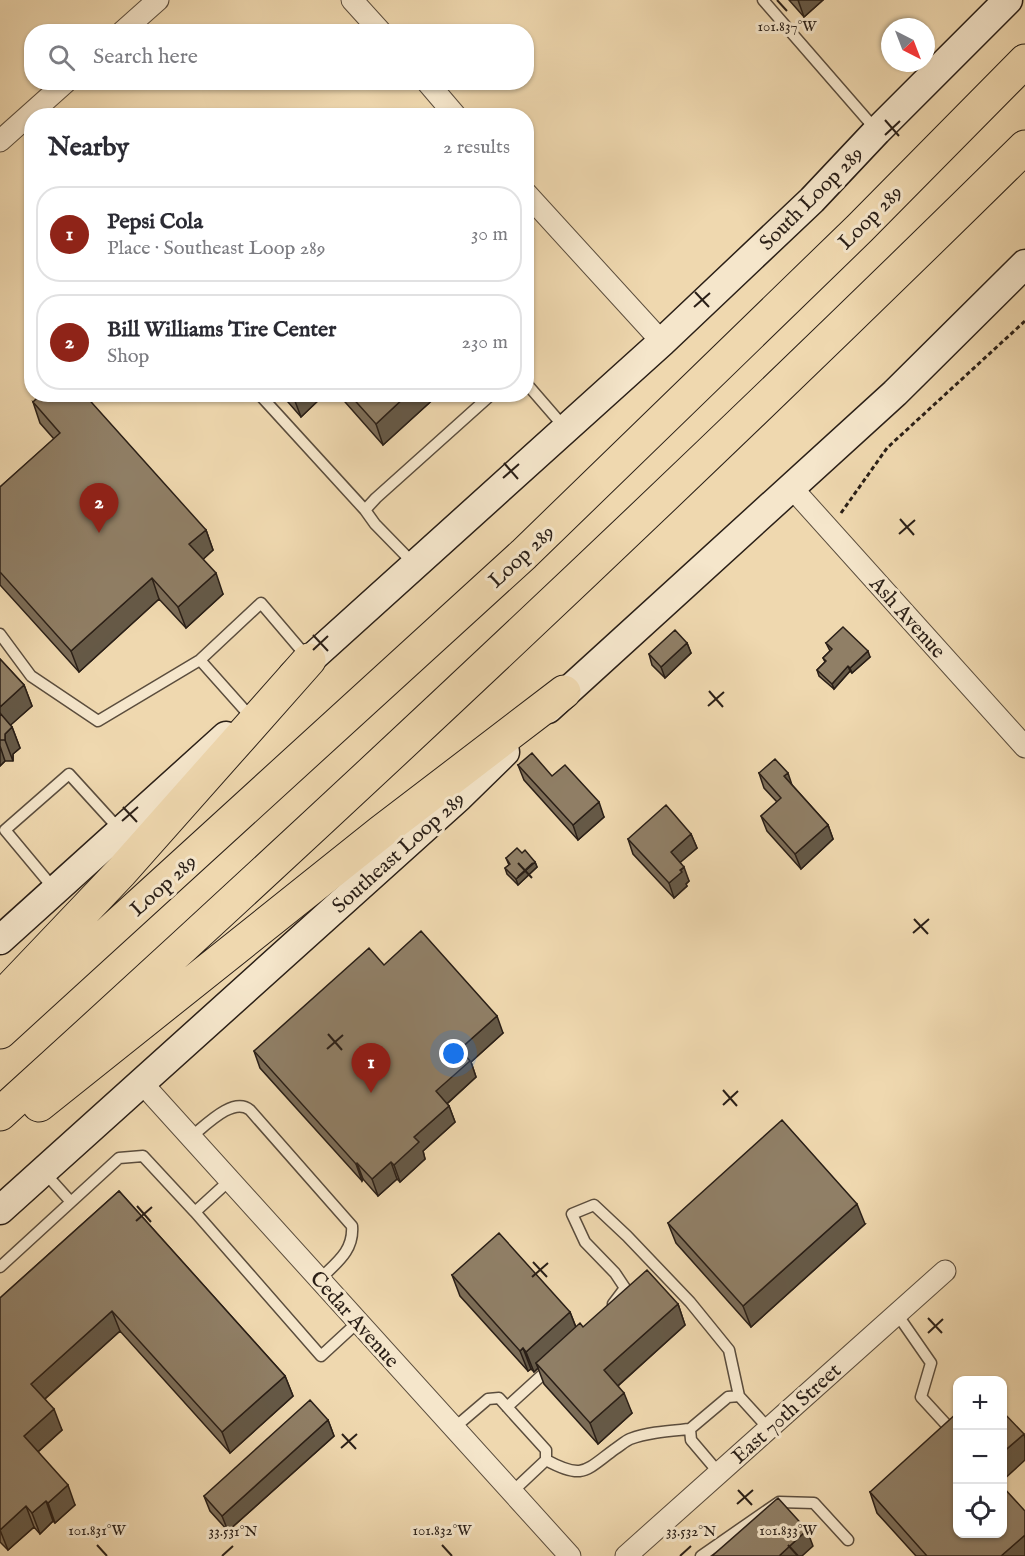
<!DOCTYPE html>
<html lang="en">
<head>
<meta charset="utf-8">
<style>
	body { margin:0; font-family:"IM FELL English",serif; background:#f2f2f3; color:#2b2b33 }
	.controls { position:absolute; right:18px; bottom:18px; display:grid; overflow:hidden; border-radius:12px; box-shadow:0 2px 4px #0004 }
	.controls button { width:54px; height:54px; display:grid; place-items:center; padding:0; border:0; border-bottom:2px solid #e1e1e2; background:#fff; color:#2b2b33; font:30px sans-serif }
	.compass { position:absolute; left:881px; top:18px; width:54px; height:54px; border-radius:50%; background:#fff; box-shadow:0 2px 4px #0004; rotate:138deg }
	.you { position:absolute; left:454px; top:1054px; width:21px; height:21px; margin:-15px; border:4px solid #fff; border-radius:50%; background:#1a73e8; box-shadow:0 0 0 9px #1a73e833 }
	.badge { display:grid; place-items:center; width:39px; height:39px; border-radius:50%; background:#8f2418; color:#fff; font-size:20px; font-weight:700 }
	.pin { position:absolute; translate:-50% -50px; filter:drop-shadow(0 2px 3px #0008) }
	.pin::after { content:''; position:absolute; top:32px; width:21px; height:18px; background:inherit; clip-path:polygon(0 0,100% 0,50% 100%) }
	.list { margin:0; padding:0; list-style:none }
	h2 { display:flex; justify-content:space-between; align-items:center; height:78px; margin:0; padding:0 24px; font-size:26px }
	h2 small { font-size:20px; font-weight:400; color:#7c7c81 }
	.list li { display:grid; grid-template-columns:39px 1fr auto; gap:18px; align-items:center; box-sizing:border-box; height:96px; margin:0 12px 12px; padding:0 12px; border:2px solid #e1e1e2; border-radius:24px }
	.list b { display:block; font-size:22px; white-space:nowrap }
	.list p { margin:0; font-size:20px; white-space:nowrap; color:#7c7c81 }
	.list em { font-size:20px; font-style:normal; color:#7c7c81 }
	.icon { flex:none; width:33px; height:33px; fill:none; stroke:currentColor; stroke-width:2; stroke-linecap:round; stroke-linejoin:round }
	.map { position:relative; flex:none; width:1025px; height:1556px; overflow:hidden }
	.search { position:absolute; background:#fff; box-shadow:0 2px 4px #0004; left:24px; top:24px; width:510px; height:66px; display:flex; align-items:center; gap:15px; box-sizing:border-box; padding:0 21px; border-radius:24px; color:#7c7c81; font-size:22px }
	.panel { position:absolute; background:#fff; box-shadow:0 2px 4px #0004; left:24px; top:108px; width:510px; height:294px; border-radius:24px }
	.map>svg:first-child { display:block }
	.lines { fill:none; stroke-linecap:round; stroke-linejoin:round }
	.service-casing { stroke:#5b4d3d; stroke-width:13 }
	.minor-casing { stroke:#5b4d3d; stroke-width:23 }
	.secondary-casing { stroke:#2a1f17; stroke-width:31 }
	.motorway-casing { stroke:#2a1f17; stroke-width:35 }
	.path { stroke:#2a1f17; stroke-width:3; stroke-dasharray:4.5 3; stroke-linecap:butt }
	.service { stroke:#f5e6cb; stroke-width:10 }
	.minor { stroke:#f5e6cb; stroke-width:21 }
	.secondary { stroke:#f5e6cb; stroke-width:28 }
	.motorway { stroke:#efd8af; stroke-width:33 }
	.wall { fill:#7c6d58; stroke:#2a1f17; stroke-width:1.5 }
	.shaded-wall { fill:#655947; stroke:#2a1f17; stroke-width:1.5 }
	.building { fill:#907f66; stroke:#2a1f17; stroke-width:1.5 }
	.ticks { fill:none; stroke:#2a1f17; stroke-width:2 }
	.labels { text-anchor:middle; stroke-width:6; stroke-linejoin:round; paint-order:stroke }
	.street-label { font-size:21px; fill:#2a1f17; stroke:#f5e6cb }
	.ticks-label { font-size:15px; text-anchor:middle; fill:#2a1f17; stroke:#f5e6cb; stroke-width:6; stroke-linejoin:round; paint-order:stroke }
</style>
</head>
<body>
<div class="map">
<svg width="1025" height="1556" viewBox="0 0 1025 1556">
	<rect width="100%" height="100%" fill="#efd8af"/>
	<filter id="stains"><feTurbulence type="fractalNoise" baseFrequency=".00333" numOctaves="4"/><feColorMatrix values="0 0 0 0 .2 0 0 0 0 .09 0 0 0 0 .02 0 0 0 .5 -.17"/></filter>
	<radialGradient id="worn" r=".72"><stop offset=".6" stop-color="#630" stop-opacity="0"/><stop offset="1" stop-color="#630" stop-opacity=".3"/></radialGradient>
	<g class="lines">
		<defs>
			<path id="service" d="M763 0 877 131
				M526 383 565 428
				M259 394 365 510
				M415 565 375 524 365 510 376 498 492 394
				M0 634 31 676 98 721 200 660
				M249 715 200 660 261 603 307 657
				M55 890 5 830 69 774 120 830
				M191 1137C205 1126 233 1096 250 1110L352 1226C354 1251 336 1263 320 1279
				M44 1172 71 1202
				M230 1180 195 1212 321 1356 358 1322
				M0 1267 119 1158 143 1156 195 1212
				M613 1304 625 1288 615 1273 585 1242 572 1214 594 1205 627 1236 690 1302 729 1350 739 1396
				M897 1314 931 1363 921 1397 954 1433
				M507 1407 552 1366
				M454 1428 488 1399 499 1398 546 1450V1460L512 1492
				M546 1460C583 1480 585 1471 615 1449 620 1446 625 1441 630 1439 649 1432 670 1431 690 1429
				M719 1473 691 1440 690 1429 728 1397 739 1396 769 1429
				M701 1556 779 1502 814 1503 848 1540"/>
			<path id="minor" d="M352 0 381 32
				M122 32 158 0
				M427 82 456 116
				M0 141 66 82
				M526 193 662 342
				M792 488 1025 747
				M141 1082 570 1556
				M626 1556 945 1271"/>
			<path id="secondary" d="M293 675 662 342 812 200 877 131 1008 0
				M548 709 895 393 1025 264
				M0 940 226 736
				M0 1210 459 797 505 752"/>
			<path id="motorway" d="M0 999 121 872 309 660
				M0 1032 524 554 860 228 1025 61
				M39 1105 381 832 564 692
				M0 1114C348 798 690 477 1025 147"/>
		</defs>
		<!-- service casing -->
		<use href="#service" class="service-casing"/>
		<!-- minor casing -->
		<use href="#minor" class="minor-casing"/>
		<!-- secondary casing -->
		<use href="#secondary" class="secondary-casing"/>
		<!-- motorway casing -->
		<use href="#motorway" class="motorway-casing"/>
		<!-- path -->
		<path class="path" d="M841 513 887 448 1025 321"/>
		<!-- service -->
		<use href="#service" class="service"/>
		<!-- minor -->
		<use href="#minor" class="minor"/>
		<!-- secondary -->
		<use href="#secondary" class="secondary"/>
		<!-- motorway -->
		<use href="#motorway" class="motorway"/>
	</g>
	<!-- wall -->
	<path class="wall" d="M789 0H823L804 17Z
		M281 394H325L301 417Z
		M338 394H439L383 445Z
		M33 402 206 530 213 550 203 559 223 594 186 628 159 599 79 672 0 585V487L54 439 40 423Z
		M687 643 691 653 665 678 652 665 649 654Z
		M826 643 870 657 852 673 850 671 834 689 819 676 817 670 825 662 823 658 830 651Z
		M0 659 24 685 32 706 10 725 12 727 20 748 13 754V761H5L0 766Z
		M518 765 552 776 604 817 578 840 524 780Z
		M759 773 792 785 828 825 833 839 801 869 767 831 761 816 777 802 764 788Z
		M691 834 697 848 680 862 689 881 686 884 687 886 674 898 633 854 628 839Z
		M522 853 535 862 537 867 518 885 507 874 505 868 509 865 506 858Z
		M384 965 503 1033 471 1062 476 1077 447 1104 449 1106 455 1122 423 1151 425 1159 400 1182 397 1179 378 1196 363 1179 362 1181 260 1068 254 1051Z
		M119 1191 285 1376 293 1396 230 1453 120 1331 45 1399 62 1430 38 1452 75 1505 55 1523 53 1521 40 1534 34 1527 8 1550 0 1542V1298Z
		M668 1223 865 1224 751 1327 676 1243Z
		M452 1275 570 1312 576 1327H583L678 1304 685 1325 618 1386 632 1413 598 1444 544 1384 538 1368 534 1372 531 1369 528 1371 460 1296Z
		M328 1420 334 1436 228 1531 210 1511 204 1496Z
		M870 1492 1025 1556H916L877 1513Z"/>
	<!-- shaded-wall -->
	<path class="shaded-wall" d="M798 0H823L804 17Z
		M295 394H325L301 417 293 396Z
		M408 394H439L383 445 376 424Z
		M206 530 213 550 197 565 189 544Z
		M216 573 223 594 186 628 178 607Z
		M152 578 159 599 79 672 71 651Z
		M687 643 691 653 665 678 661 667Z
		M868 651 870 657 852 673 850 668Z
		M848 666 850 671 834 689 832 684Z
		M24 685 32 706 4 731 0 719V707Z
		M12 727 20 748 13 754V761L5 740V734Z
		M0 746 5 761 0 766Z
		M788 773 793 788 784 776Z
		M599 802 604 817 578 840 573 825Z
		M828 825 833 839 801 869 795 854Z
		M691 834 697 848 676 866 671 852Z
		M535 862 537 867 518 885 516 879Z
		M684 867 689 881 686 884 687 886 674 898 669 883Z
		M497 1016 503 1033 471 1062 476 1077 442 1108 436 1091 460 1049Z
		M449 1106 455 1122 423 1151 425 1159 400 1182 394 1165 414 1137Z
		M391 1162 397 1179 378 1196 372 1179Z
		M357 1163 363 1179 362 1181 356 1164Z
		M857 1204 865 1224 751 1327 743 1306Z
		M678 1304 685 1325 612 1391 604 1370Z
		M112 1311 120 1331 39 1404 31 1384Z
		M570 1312 578 1333 536 1363 538 1368 534 1372 526 1352Z
		M523 1348 531 1369 528 1371 520 1351Z
		M285 1376 293 1396 230 1453 222 1432Z
		M624 1393 632 1413 598 1444 590 1423Z
		M54 1409 62 1430 32 1457 24 1436Z
		M328 1420 334 1436 228 1531 222 1516Z
		M1024 1434 1025 1438V1460L1002 1481V1453Z
		M68 1485 75 1505 55 1523 48 1503Z
		M46 1501 53 1521 40 1534 32 1513Z
		M26 1506 34 1527 8 1550 0 1530Z
		M807 1530 813 1546 802 1556H779Z
		M1025 1535V1556H1001Z"/>
	<!-- building -->
	<path class="building" d="M41 394H84L206 530 189 544 216 573 178 607 152 578 71 651 0 572V487L60 433 33 402Z
		M349 394H408L376 424Z
		M843 627 868 651 850 668 848 666 832 684 817 670 826 661 823 658 832 649 826 643Z
		M675 630 687 643 661 667 649 654Z
		M0 659 24 685 0 707Z
		M0 713 12 727 5 734V740H0Z
		M532 753 552 776 565 765 599 802 573 825 518 765Z
		M775 759 788 773 784 776 828 825 795 854 761 816 781 798 759 773Z
		M666 805 691 834 671 852 684 867 680 870 682 872 669 883 628 839Z
		M517 848 522 853 525 850 535 862 516 879 505 868 510 864 506 858Z
		M421 931 497 1016 460 1049 470 1061 436 1091 449 1106 414 1137 419 1142 394 1165 391 1162 372 1179 357 1163 356 1164 254 1051 369 948 384 965Z
		M782 1120 857 1204 743 1306 668 1223Z
		M119 1191 285 1376 222 1432 112 1311 31 1384 54 1409 24 1436 68 1485 48 1503 46 1501 32 1513 26 1506 0 1530V1298Z
		M499 1233 570 1312 526 1352 523 1348 520 1351 452 1275Z
		M647 1270 678 1304 604 1370 624 1393 590 1423 536 1363 580 1323 583 1327Z
		M310 1400 328 1420 222 1516 204 1496Z
		M1002 1411 1024 1434 1002 1453Z
		M957 1413V1533H1002V1486L1025 1511V1535L1001 1556H927L870 1492Z
		M778 1498 807 1530 779 1556H712Z"/>
	<!-- ticks -->
	<path class="ticks" d="M777 0 787 11M885 120 899 136M885 135 900 121M695 292 709 307M694 307 710 293M504 463 518 479M503 478 519 464M900 519 914 535M899 534 915 520M313 635 328 651M313 650 328 636M709 691 723 707M708 706 724 692M123 807 137 822M122 821 138 807M518 863 532 878M518 877 533 863M914 919 928 934M913 933 929 919M328 1034 342 1050M327 1049 343 1035M723 1090 737 1106M723 1105 738 1091M137 1206 151 1222M136 1221 152 1207M533 1262 547 1277M532 1277 548 1263M928 1318 942 1333M928 1333 943 1319M342 1434 356 1449M341 1448 357 1434M738 1490 752 1505M737 1504 753 1490M97 1545 107 1556M442 1545 452 1556M788 1545 798 1556M222 1556 233 1546M680 1556 691 1546"/>
	<g class="labels">
		<!-- street labels -->
		<g class="street-label">
			<text transform="translate(811 198) rotate(-45)" y="7">South Loop 289</text>
			<text transform="translate(870 217) rotate(-45)" y="7">Loop 289</text>
			<text transform="translate(521 556) rotate(-43)" y="7">Loop 289</text>
			<text transform="translate(908 617) rotate(48)" y="7">Ash Avenue</text>
			<text transform="translate(398 852) rotate(-42)" y="7">Southeast Loop 289</text>
			<text transform="translate(163 885) rotate(-42)" y="7">Loop 289</text>
			<text transform="translate(355 1319) rotate(48)" y="7">Cedar Avenue</text>
			<text transform="translate(786 1413) rotate(-42)" y="7">East 70th Street</text>
		</g>
	</g>
	<g class="ticks-label">
		<text x="787" y="31">101.837°W</text>
		<text x="97" y="1535">101.831°W</text>
		<text x="442" y="1535">101.832°W</text>
		<text x="788" y="1535">101.833°W</text>
		<text x="233" y="1536">33.531°N</text>
		<text x="691" y="1536">33.532°N</text>
	</g>
	<rect width="100%" height="100%" filter="url(#stains)"/>
	<rect width="100%" height="100%" fill="url(#worn)"/>
</svg>
<div class="controls">
<button>+</button>
<button>−</button>
<button><svg class="icon" aria-label="locate" viewBox="0 0 24 24"><circle cx="12" cy="12" r="6"/><path d="M12 2v4M12 18v4M2 12h4M18 12h4"/></svg></button>
</div>
<svg class="compass" viewBox="-18 -18 36 36"><path d="M0-13l5 13h-10z" fill="#e53935"/><path d="M0 13l5-13h-10z" fill="#7c7c81"/></svg>
<div class="you"></div>
<div class="pin badge" style="left:371px;top:1093px">1</div>
<div class="pin badge" style="left:99px;top:533px">2</div>
<div class="search"><svg class="icon" aria-label="search" viewBox="0 0 24 24"><circle cx="10" cy="10" r="6"/><path d="M15 15l6 6"/></svg>Search here</div>
<section class="panel">
<h2>Nearby<small>2 results</small></h2>
<ul class="list">
<li><span class="badge">1</span><div><b>Pepsi Cola</b><p>Place · Southeast Loop 289</p></div><em>30 m</em></li>
<li><span class="badge">2</span><div><b>Bill Williams Tire Center</b><p>Shop</p></div><em>230 m</em></li>
</ul>
</section>
</div>
</body>
</html>
